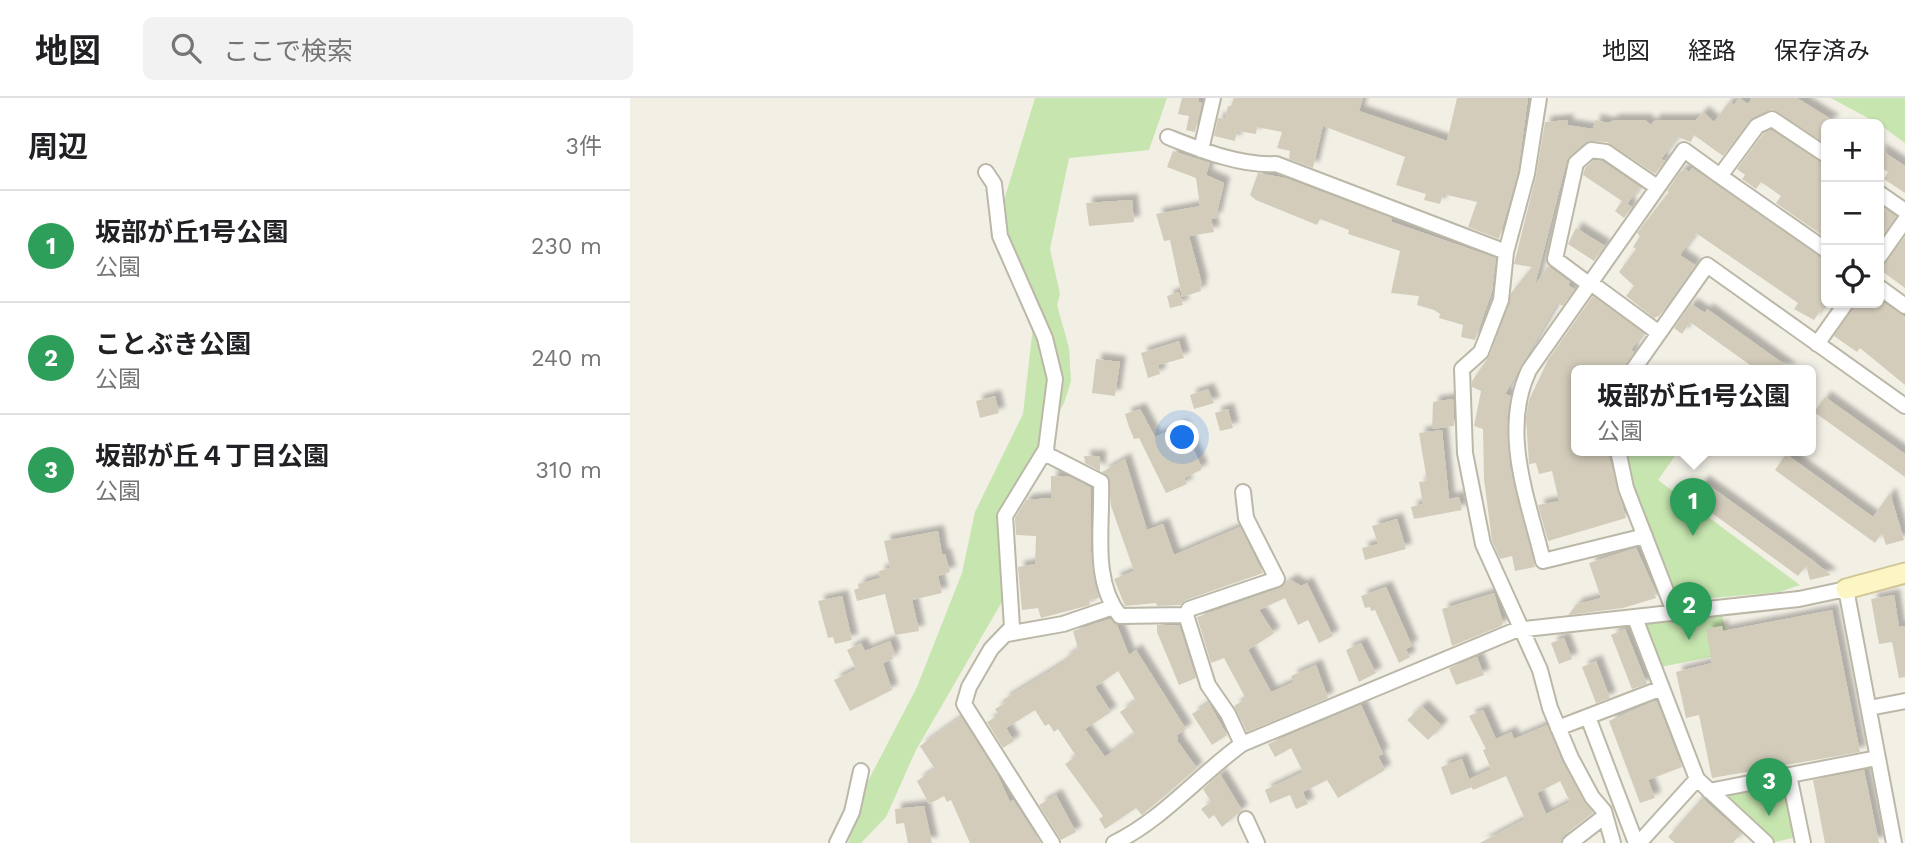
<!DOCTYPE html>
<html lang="ja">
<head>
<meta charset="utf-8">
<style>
	body { margin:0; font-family:"Work Sans","Noto Sans JP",sans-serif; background:#f2f2f2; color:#202124 }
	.controls { position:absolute; right:21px; top:21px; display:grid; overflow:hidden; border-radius:10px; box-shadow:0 2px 5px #0004 }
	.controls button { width:63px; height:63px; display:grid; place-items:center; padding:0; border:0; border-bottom:2px solid #e0e0e0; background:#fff; color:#202124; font:35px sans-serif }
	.you { position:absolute; left:553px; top:340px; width:24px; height:24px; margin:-18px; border:5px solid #fff; border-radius:50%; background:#1a73e8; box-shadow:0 0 0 10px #1a73e833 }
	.badge { display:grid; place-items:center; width:46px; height:46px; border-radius:50%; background:#7c3aed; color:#fff; font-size:23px; font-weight:700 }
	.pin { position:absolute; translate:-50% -58px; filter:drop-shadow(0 2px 4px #0008) }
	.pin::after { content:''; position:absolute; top:37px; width:24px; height:21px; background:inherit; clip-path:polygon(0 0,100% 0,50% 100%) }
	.popup { position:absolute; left:941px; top:267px; width:245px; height:91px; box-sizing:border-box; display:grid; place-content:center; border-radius:10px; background:#fff; filter:drop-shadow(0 2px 5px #0005); font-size:23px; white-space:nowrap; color:#757577 }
	.popup b { font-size:26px; color:#202124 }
	.popup::after { content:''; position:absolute; left:50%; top:100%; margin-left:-14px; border:14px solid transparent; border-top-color:#fff }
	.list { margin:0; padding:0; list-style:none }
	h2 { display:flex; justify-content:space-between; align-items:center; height:91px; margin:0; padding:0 28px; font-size:30px }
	h2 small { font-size:23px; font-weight:400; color:#757577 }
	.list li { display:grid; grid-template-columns:46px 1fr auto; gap:21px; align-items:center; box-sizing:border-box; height:112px; padding:0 28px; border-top:2px solid #e0e0e0 }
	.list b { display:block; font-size:26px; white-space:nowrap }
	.list p { margin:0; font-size:23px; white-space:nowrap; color:#757577 }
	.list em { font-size:23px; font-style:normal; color:#757577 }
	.icon { flex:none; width:38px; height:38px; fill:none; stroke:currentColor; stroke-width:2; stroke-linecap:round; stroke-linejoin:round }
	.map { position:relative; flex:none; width:1275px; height:745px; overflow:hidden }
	header { display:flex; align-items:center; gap:42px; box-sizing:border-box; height:98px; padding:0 35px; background:#fff; border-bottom:2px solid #e0e0e0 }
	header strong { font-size:33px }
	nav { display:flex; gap:38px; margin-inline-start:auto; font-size:24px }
	.search { width:490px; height:63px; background:#f2f2f2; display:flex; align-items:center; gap:18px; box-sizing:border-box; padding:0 24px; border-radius:10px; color:#757577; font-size:26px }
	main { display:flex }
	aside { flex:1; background:#fff }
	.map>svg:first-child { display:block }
	.green { fill:#c6e5af }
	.building { fill:#d3ccbb; fill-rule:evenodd; filter:url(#shadow) }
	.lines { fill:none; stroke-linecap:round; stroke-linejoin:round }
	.street-casing { stroke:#bcb8a8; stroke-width:18 }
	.secondary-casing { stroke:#d0c797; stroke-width:23 }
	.street { stroke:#fff; stroke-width:14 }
	.secondary { stroke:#fcf5c4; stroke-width:19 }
</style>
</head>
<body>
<header>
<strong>地図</strong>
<div class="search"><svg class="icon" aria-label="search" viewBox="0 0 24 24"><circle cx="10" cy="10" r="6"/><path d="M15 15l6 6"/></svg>ここで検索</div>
<nav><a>地図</a><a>経路</a><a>保存済み</a></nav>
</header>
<main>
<aside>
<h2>周辺<small>3件</small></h2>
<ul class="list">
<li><span class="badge" style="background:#2e9e5b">1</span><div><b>坂部が丘1号公園</b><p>公園</p></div><em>230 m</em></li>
<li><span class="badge" style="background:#2e9e5b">2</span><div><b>ことぶき公園</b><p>公園</p></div><em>240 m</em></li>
<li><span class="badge" style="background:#2e9e5b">3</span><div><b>坂部が丘４丁目公園</b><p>公園</p></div><em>310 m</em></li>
</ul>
</aside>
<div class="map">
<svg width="1275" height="745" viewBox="0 0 1275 745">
	<defs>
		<filter id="shadow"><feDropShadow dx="6" dy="-6" stdDeviation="2" flood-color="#0004"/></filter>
	</defs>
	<rect width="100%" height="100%" fill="#f2efe5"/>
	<!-- green -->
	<path class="green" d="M405 0H537L519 52 439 60 420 151 430 196 427 207 439 250 441 283 434 305 372 415 373 502 286 652 256 719 231 745H218L237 685 287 589 332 475 345 414 393 316 403 229 372 109Z
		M1201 0H1275V45L1249 26Z
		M996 352H1049L1028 382 1170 487 1149 494 1049 503 1004 389Z
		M1092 517 1101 555 1030 569 1014 528 1017 525Z
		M1156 682 1167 739 1145 744 1092 697Z"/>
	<!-- building -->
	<path class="building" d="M552 0H569L568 4 572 5 565 34 556 32 559 18 548 16Z
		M604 0H733L729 13 817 43 827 0H898L888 74 869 141 838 129 847 104 813 96 810 106 794 102 796 96 766 87 775 59 693 28 683 70 659 61 660 53 647 50 652 34 627 29 626 36 607 33 605 43 584 38 588 20 595 21 598 8H601Z
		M1109 0 1118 6 1122 0H1167L1204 23 1196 26V46L1142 11 1120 22 1093 58 1064 37 1061 44 1048 39 1031 61 1035 63 1025 76 977 44 958 43 937 62 905 187 918 168 940 184 938 187 944 191 933 208 927 205 875 296 881 298 877 319 880 369 905 469 885 473 882 458 870 461 862 443 854 381 853 331 844 328 851 293 842 289V283L860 257 881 195 902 169 884 166 906 78 915 24 938 22 937 27 963 31 965 22 978 25 985 22H1015L1021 27 1025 22H1066L1073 14 1084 24 1099 4 1104 7Z
		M1141 32 1196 67V140L1146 105 1151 98 1131 84 1126 91 1112 81 1115 77 1107 71 1133 36Z
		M1249 51 1275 68V95L1254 81 1258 74 1249 68Z
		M543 53 580 65 576 77 594 85 586 120 581 121 584 134 559 138 572 186 570 187 571 193 552 199 540 142 534 143 526 116 570 108 566 80 537 69Z
		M964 62 972 63 1010 89 997 106 1002 109 994 120 985 113 992 103 953 77 955 70Z
		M1062 70 1196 161V204L1184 222 1164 211 1168 205 1066 135 1050 157 1065 167 1029 218 1024 220 996 198 1004 188 989 174 1006 151 1003 149 1010 138 1007 135 1039 94 1037 93 1050 74 1055 71 1059 74Z
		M628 75 655 80 761 120 762 124 866 160 862 193 845 242 831 239 833 227 809 220 810 216 804 212 787 207 789 198 761 195 770 153 718 136 719 132 690 121 687 127 626 102 620 97Z
		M502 102 504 124 459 128 456 105Z
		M1249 107 1266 118 1249 143Z
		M946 130 975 148 964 163 938 146Z
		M1275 139V190L1249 171Z
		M549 194 553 207 540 210 537 198Z
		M963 198 1013 235 1001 252 1004 254 993 272H946V352H977L996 420 918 443 908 407 929 403 922 373 909 376 906 365 899 366 896 320 899 302 918 262Z
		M1225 205H1254L1275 219V287L1230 250 1227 254 1204 238Z
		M1061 206 1075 215 1077 211 1162 272H1127L1060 224 1052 236 1044 230Z
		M549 243 554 260 528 267 530 276 518 280 511 255Z
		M466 261 490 264 485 298 462 295Z
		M578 291 584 305 564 311 560 297Z
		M365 298 369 315 350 320 346 303Z
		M1195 299 1275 356V379L1184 314Z
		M823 301 824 328 802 331 803 304Z
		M510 311 525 339 552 327 571 368V372L554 380 557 386 536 395 509 340 504 341 499 329 495 316Z
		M598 311 603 330 590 333 585 315Z
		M812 332 819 401 829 399 832 412 784 421 781 409 793 406 789 384 797 383 789 335Z
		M1156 356 1243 419 1260 395 1274 442 1256 447 1252 435 1245 445 1145 372Z
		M454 358H470V373L455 365Z
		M495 361 517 432 533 426 544 457 610 429 633 475 556 502 550 507 527 508 526 505 495 508 484 481 504 473 481 408 479 380 472 374Z
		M421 378 440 379 461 390V454L469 500 459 502 460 507 411 520 408 510 392 512 388 469 405 466 406 438 386 437 385 420 396 402 421 400Z
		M1073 383 1174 456 1201 477 1180 482 1176 468 1168 478 1067 404 1072 398 1066 394Z
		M767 421 776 451 735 462 732 450 748 446 742 428Z
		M308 433 312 457 315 456 320 474 308 478 312 495 282 502 289 533 265 537 255 496 227 503 224 492 229 490 228 486 250 480 249 473 260 470 254 443Z
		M1006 450 1026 494 1024 495 1026 500 993 510 938 517 947 506 971 500 959 465Z
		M661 482 671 488 677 485 703 538 689 545 678 522 668 527 655 500 629 512 644 535 618 552 641 594 664 584 661 578 686 567 698 600 617 634 604 608 616 601 594 560 581 565 567 519 650 490Z
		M756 489 782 548 776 551 780 559 769 565 745 512 741 513 740 509 735 510 731 498Z
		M864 495 873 525 871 528 822 548 812 511Z
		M1264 497 1269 529 1275 528V579L1269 580 1262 544 1249 546 1241 501Z
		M212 498 222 542 205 546 203 539 198 540 188 503Z
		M1202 512 1230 654 1082 680 1069 617 1056 620 1046 574 1082 565 1076 531 1092 528 1093 533Z
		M480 521 487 527 499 557 506 552 556 631 547 637 548 644 567 670 512 717 506 710 475 731 469 721 473 718 435 666 446 658 428 631 424 634 419 626 415 628 405 612 376 630 384 643 373 650 357 624 369 617 365 611 375 605 373 602 435 564 433 562 448 551 443 533ZM488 573 506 603 490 614 505 636 475 659 455 631 481 614 465 589Z
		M527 527H549L566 580 549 587 527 534Z
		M995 531 1017 586 1002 591 981 537Z
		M934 540 942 561 929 566 921 545Z
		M260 543 265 556 262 557 263 561 253 565 262 592 220 613 204 582 226 571 217 552 231 545 235 553Z
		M731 545 746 575 729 584 716 552Z
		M847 559 854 577 826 587 819 570Z
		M966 563 980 600 966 605 952 569Z
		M1024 603 1027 604 1052 669 1018 682 1025 700 1010 705 979 623Z
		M579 605 597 637 582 647 562 616Z
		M731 607 753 656 748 658 755 672 708 700 697 682 673 694 678 706 666 711 660 697 640 705 635 692 673 674 661 650 645 659 638 646Z
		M792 608 812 628 798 642 777 622Z
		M853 612 866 641 881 634 884 641 917 627 933 665 963 715 934 737 931 745H850L895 721 876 678 843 692 839 682 842 689 821 697 811 669 832 661 839 681 861 671 853 652 856 651 839 618ZM930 683 940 704 916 716 907 695Z
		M331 619 367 676 380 704 383 702 411 745H340L321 702 317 704 314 698 299 706 287 683 305 671 290 648Z
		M1234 672 1249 745H1195L1183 682Z
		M590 676 612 712 592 729 584 717 579 721 571 711 581 704 573 691Z
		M426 697 446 734 431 742 409 707Z
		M1072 700 1111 735 1103 745H1045L1038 739Z
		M294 708 302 745H278L274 725 266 726 265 711Z"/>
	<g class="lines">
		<defs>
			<path id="street" d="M909 0 897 76 876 154 871 202 851 254 832 271 835 355 853 446 910 572 920 610 941 660 962 699 974 713 983 745
				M538 39C571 52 610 68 646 66L876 154
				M571 52 583 0
				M356 74 364 86 370 138 415 240 425 281 416 351 375 418 382 529 361 551 339 589 334 606 422 745
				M1090 78 1196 152
				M1249 95 1275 113
				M1249 159 1275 122
				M961 185 1029 235
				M960 187 925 161 946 65 961 52 976 54 1027 89
				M1249 189 1275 208
				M1187 246 1216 205
				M1003 272 1077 167 1275 308
				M416 351 418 357 471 384C473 427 461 482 490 518L556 517 578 587 598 616 612 646
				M988 352 996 390 1045 516
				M1015 438 913 463C898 401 870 334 899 272L1054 52 1090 78 1127 28 1142 21 1196 57
				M556 517 559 511 647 481 616 420 613 394
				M1005 520 1067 681 1136 745
				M377 536 433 526 483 509
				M1239 610 1275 603
				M958 619 1006 745
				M928 630 1032 590
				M1159 677 1173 745
				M1079 693 1247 660
				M616 721 627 745
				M207 745 222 714 231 673
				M484 745C532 722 568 678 612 646L886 532 1169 501 1216 491 1264 745
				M940 745 975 718
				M1009 745 1067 681"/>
			<path id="secondary" d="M1216 491 1275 475"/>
		</defs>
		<!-- street casing -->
		<use href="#street" class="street-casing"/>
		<!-- secondary casing -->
		<use href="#secondary" class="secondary-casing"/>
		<!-- street -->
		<use href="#street" class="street"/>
		<!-- secondary -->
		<use href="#secondary" class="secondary"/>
	</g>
</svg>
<div class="controls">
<button>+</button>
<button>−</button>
<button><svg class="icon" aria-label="locate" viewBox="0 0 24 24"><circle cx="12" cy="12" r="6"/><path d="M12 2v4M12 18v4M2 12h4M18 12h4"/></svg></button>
</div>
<div class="you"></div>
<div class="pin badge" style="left:1063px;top:438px;background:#2e9e5b">1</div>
<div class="popup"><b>坂部が丘1号公園</b>公園</div>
<div class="pin badge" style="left:1059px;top:542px;background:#2e9e5b">2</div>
<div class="pin badge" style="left:1139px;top:718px;background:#2e9e5b">3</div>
</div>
</main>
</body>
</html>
